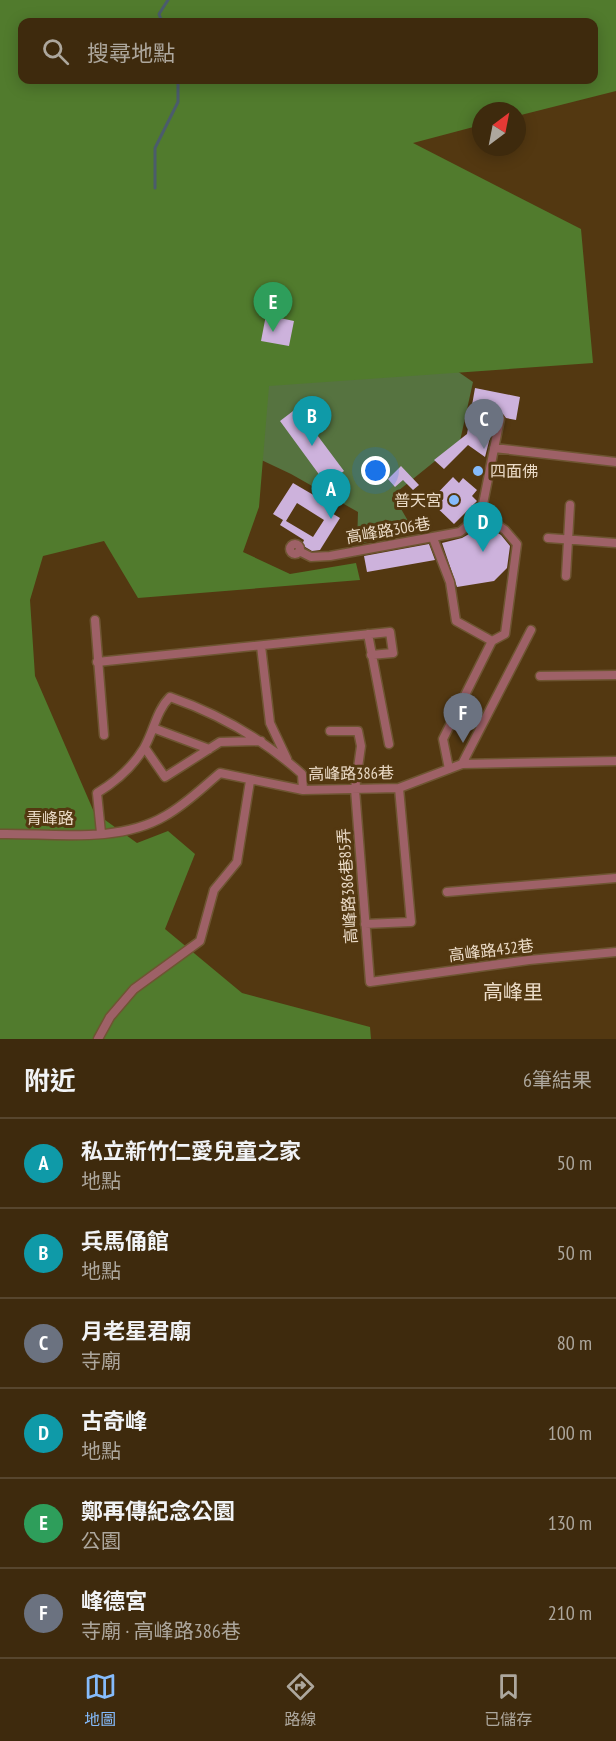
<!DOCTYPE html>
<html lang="zh-TW">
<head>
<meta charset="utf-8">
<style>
	body { margin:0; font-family:"PT Sans Narrow","Noto Sans TC",sans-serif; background:#453216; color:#f1f3f6 }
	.compass { position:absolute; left:472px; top:102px; width:54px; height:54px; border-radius:50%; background:#3e2a0d; box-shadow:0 3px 15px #0003; rotate:32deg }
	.you { position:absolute; left:376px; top:471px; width:21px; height:21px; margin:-15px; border:4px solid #fff; border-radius:50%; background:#1a73e8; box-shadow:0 0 0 9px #1a73e833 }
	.badge { display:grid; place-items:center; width:39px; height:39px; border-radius:50%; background:#85bbfb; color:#fff; font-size:20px; font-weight:700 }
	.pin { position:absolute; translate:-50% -50px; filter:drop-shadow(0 2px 3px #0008) }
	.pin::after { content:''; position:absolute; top:32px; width:21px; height:18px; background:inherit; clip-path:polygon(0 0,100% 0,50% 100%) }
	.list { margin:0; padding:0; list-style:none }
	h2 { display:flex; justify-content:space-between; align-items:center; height:78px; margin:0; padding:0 24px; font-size:26px }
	h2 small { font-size:20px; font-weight:400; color:#ada79d }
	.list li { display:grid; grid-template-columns:39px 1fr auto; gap:18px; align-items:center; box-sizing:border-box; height:90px; padding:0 24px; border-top:2px solid #57462e }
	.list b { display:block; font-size:22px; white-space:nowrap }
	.list p { margin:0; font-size:20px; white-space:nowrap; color:#ada79d }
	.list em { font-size:20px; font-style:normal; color:#ada79d }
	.icon { flex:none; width:33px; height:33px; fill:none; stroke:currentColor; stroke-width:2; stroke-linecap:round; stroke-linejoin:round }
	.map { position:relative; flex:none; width:616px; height:1039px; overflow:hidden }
	.search { position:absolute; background:#3e2a0d; box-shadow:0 3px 15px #0003; left:18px; right:18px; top:18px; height:66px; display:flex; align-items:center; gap:15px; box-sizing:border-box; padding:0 21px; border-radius:12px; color:#ada79d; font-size:22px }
	.sheet { height:618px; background:#3e2a0d }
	nav { display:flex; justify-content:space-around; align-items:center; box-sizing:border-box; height:84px; border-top:2px solid #57462e; background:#3e2a0d; font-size:16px; color:#ada79d }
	nav a { display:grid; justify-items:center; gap:3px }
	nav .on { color:#85bbfb }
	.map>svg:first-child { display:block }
	.green { fill:#567340 }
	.forest { fill:#517b2d; fill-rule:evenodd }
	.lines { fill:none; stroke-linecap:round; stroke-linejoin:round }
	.stream { stroke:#4b5c6c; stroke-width:3 }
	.building { fill:#cdb2dc; fill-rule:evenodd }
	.minor-casing { stroke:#6e5532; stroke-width:11 }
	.minor { stroke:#9e6167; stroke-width:8 }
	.poi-dot { fill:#85bbfb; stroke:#533811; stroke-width:2 }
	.labels { text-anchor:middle; stroke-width:6; stroke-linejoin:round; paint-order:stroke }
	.poi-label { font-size:16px; fill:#ebdbc7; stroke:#533811; text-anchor:start }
	.street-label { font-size:16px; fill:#ebdbc7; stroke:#533811 }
	.quarter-label { font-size:20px; fill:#ebdbc7; stroke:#533811 }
</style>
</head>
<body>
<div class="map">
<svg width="616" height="1039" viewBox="0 0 616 1039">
	<rect width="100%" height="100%" fill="#533811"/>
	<!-- green -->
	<path class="green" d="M284 252 473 382 460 441 393 495 415 533 357 544 358 512 291 474 129 397Z"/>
	<!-- forest -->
	<path class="forest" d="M0 0H616V91L517 116V111H481V125L413 143 581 229 593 363 269 386 259 507 243 552 290 574 356 563 360 580 138 598 104 541 43 556 30 600 35 676 94 812 137 843 168 831 195 854 165 929 242 993 370 1027 371 1039H0ZM22 22H594V80H22Z"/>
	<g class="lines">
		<!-- stream -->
		<path class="stream" d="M162 22 159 14 168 0
			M155 188V148L178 102V80"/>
	</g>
	<!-- building -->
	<path class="building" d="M266 315 294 321 289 346 261 341Z
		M475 388 520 397 516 420 506 418 502 413 496 414 485 457 468 445 444 469 434 460 467 434Z
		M297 408 344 471 326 484 280 421Z
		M401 466 419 485 413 490 403 480 395 487 388 479Z
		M453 477 459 483 463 478 477 490 472 496 477 501 454 524 430 501Z
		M293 483 334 507 330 512 340 518 320 550 312 551 302 545 304 540 280 525 283 520 273 514ZM297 503 324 520 313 537 286 521Z
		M485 525 501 535 510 546 507 568 494 581 457 587 442 543 462 538Z
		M429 544 435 560 367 572 364 556Z"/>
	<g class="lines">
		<defs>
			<path id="minor" d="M494 448 616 462
				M481 514 505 530 517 544 505 634 492 641
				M433 538 450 582 456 621 492 641 443 739 449 769
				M548 538 616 543
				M290 549a5 5 0 1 1 10 0a5 5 0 1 1-10 0Z
				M299 551 311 557 330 556 460 532 481 514 500 419
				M566 576 570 505
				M95 620 104 735
				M368 634 389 744
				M261 646 270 723 287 759
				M97 662 390 632 393 653 371 655
				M540 676 616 675
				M153 728 209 749
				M330 731H358L361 746 355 789 370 982 529 960 616 952
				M145 748 165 777 220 742 261 741
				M462 764 531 630
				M101 833 97 793C117 781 132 768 144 748 154 731 156 711 170 697 219 714 263 739 302 774L303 790
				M0 834C52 833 118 844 165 816 185 805 202 788 220 773L303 790 399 788 462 764 616 761
				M447 892 616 878
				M365 924 411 922 399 788
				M98 1039 110 1017 134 989 200 941 214 890 237 862 250 781"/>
		</defs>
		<!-- minor casing -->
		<use href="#minor" class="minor-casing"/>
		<!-- minor -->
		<use href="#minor" class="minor"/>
	</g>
	<!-- markers -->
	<g class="poi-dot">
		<circle cx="478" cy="471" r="6"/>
		<circle cx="454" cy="500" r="6"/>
	</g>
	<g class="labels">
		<!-- poi labels -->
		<g class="poi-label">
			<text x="490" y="477">四面佛</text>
			<text x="442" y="506" text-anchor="end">普天宮</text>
		</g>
		<!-- street labels -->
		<g class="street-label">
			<text transform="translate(388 530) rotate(-10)" y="6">高峰路306巷</text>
			<text transform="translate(351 773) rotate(-1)" y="6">高峰路386巷</text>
			<text x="50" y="824">青峰路</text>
			<text transform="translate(347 886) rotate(-94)" y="6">高峰路386巷85弄</text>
			<text transform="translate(491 950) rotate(-7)" y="6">高峰路432巷</text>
		</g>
		<!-- quarter labels -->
		<g class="quarter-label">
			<text x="513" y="999">高峰里</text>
		</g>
	</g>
</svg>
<svg class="compass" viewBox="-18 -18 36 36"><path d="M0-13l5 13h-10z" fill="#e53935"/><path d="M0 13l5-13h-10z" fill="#ada79d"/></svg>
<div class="you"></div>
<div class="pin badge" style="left:331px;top:519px;background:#0f9aa8">A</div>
<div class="pin badge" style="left:312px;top:446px;background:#0f9aa8">B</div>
<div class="pin badge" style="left:484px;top:449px;background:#6b7280">C</div>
<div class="pin badge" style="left:483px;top:552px;background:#0f9aa8">D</div>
<div class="pin badge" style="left:273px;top:332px;background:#2e9e5b">E</div>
<div class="pin badge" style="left:463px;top:743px;background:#6b7280">F</div>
<div class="search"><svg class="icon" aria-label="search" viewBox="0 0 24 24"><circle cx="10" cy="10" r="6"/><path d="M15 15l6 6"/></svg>搜尋地點</div>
</div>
<section class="sheet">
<h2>附近<small>6筆結果</small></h2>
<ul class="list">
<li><span class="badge" style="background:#0f9aa8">A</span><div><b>私立新竹仁愛兒童之家</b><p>地點</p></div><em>50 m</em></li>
<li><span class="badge" style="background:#0f9aa8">B</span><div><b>兵馬俑館</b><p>地點</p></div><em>50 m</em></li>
<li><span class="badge" style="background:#6b7280">C</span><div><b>月老星君廟</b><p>寺廟</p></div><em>80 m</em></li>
<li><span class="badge" style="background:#0f9aa8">D</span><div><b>古奇峰</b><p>地點</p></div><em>100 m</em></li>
<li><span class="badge" style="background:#2e9e5b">E</span><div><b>鄭再傳紀念公園</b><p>公園</p></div><em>130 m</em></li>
<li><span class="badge" style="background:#6b7280">F</span><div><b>峰德宮</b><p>寺廟 · 高峰路386巷</p></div><em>210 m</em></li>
</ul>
</section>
<nav>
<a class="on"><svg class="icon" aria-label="map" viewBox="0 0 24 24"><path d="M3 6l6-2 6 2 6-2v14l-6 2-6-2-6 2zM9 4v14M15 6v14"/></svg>地圖</a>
<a><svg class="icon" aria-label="directions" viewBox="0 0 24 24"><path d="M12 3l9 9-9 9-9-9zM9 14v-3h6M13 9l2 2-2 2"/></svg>路線</a>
<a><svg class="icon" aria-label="saved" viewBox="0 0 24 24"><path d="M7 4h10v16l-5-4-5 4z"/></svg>已儲存</a>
</nav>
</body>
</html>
